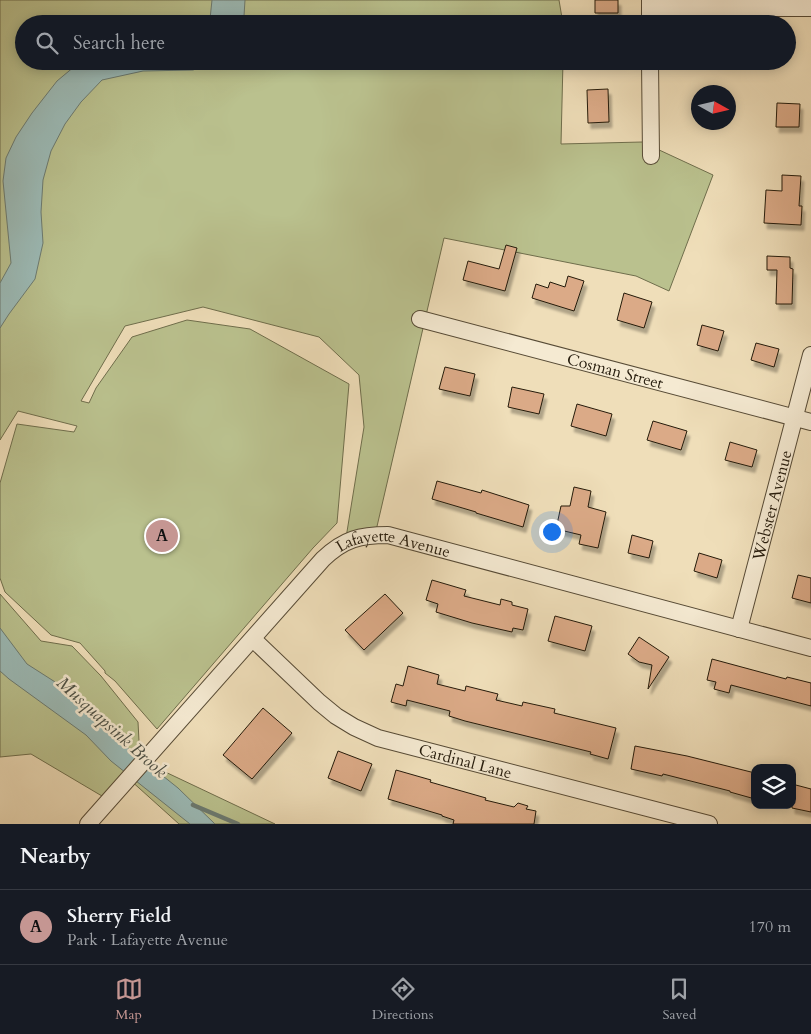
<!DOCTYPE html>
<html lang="en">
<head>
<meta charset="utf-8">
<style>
	body { margin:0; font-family:Cardo,serif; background:#242831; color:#f1f3f6 }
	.controls { position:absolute; right:15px; bottom:15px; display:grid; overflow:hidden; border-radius:10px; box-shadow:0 2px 12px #0003 }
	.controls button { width:45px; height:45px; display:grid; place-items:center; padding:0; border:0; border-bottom:1px solid #363941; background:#171b24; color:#f1f3f6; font:25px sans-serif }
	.compass { position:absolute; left:691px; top:85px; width:45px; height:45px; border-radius:50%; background:#171b24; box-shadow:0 2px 12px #0003; rotate:98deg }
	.you { position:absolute; left:551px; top:531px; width:18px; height:18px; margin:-12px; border:4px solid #fff; border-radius:50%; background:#1a73e8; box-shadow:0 0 0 8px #1a73e833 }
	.badge { display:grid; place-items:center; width:32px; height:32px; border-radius:50%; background:#c59692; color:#111; font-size:16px; font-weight:700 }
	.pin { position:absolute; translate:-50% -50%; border:2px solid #fff; box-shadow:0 1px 5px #0006 }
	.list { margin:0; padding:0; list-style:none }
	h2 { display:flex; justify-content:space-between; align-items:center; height:65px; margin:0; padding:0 20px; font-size:21px }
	h2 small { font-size:16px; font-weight:400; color:#9ea1a6 }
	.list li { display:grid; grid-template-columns:32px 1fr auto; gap:15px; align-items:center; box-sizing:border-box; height:75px; padding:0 20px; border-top:1px solid #363941 }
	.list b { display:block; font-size:19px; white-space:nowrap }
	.list p { margin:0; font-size:16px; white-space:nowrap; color:#9ea1a6 }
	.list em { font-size:16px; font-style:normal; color:#9ea1a6 }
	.icon { flex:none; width:28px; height:28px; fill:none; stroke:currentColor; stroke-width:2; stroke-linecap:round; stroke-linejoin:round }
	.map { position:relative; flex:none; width:811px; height:824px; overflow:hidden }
	.search { position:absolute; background:#171b24; box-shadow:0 2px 12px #0003; left:15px; right:15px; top:15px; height:55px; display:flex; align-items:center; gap:12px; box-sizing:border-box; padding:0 18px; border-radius:28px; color:#9ea1a6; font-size:19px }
	.sheet { height:140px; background:#171b24 }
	nav { display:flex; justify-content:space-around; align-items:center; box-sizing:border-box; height:70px; border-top:1px solid #363941; background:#171b24; font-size:14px; color:#9ea1a6 }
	nav a { display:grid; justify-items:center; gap:2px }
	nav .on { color:#c59692 }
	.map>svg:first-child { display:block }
	.green { fill:#bac18e; stroke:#6f6e4c }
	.water { fill:#9cbbb7; stroke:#6c7b72 }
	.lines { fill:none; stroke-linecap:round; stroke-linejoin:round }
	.stream { stroke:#6c7b72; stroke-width:4.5 }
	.building { fill:#dbaa87; stroke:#241a0b; filter:url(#shadow) }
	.minor-casing { stroke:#574b36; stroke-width:18 }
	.minor { stroke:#f5ead2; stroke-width:16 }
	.labels { text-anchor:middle; stroke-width:5; stroke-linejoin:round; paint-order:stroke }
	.street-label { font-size:16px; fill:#241a0b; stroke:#f5ead2 }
	.water-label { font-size:18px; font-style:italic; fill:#4e5247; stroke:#f5ead2 }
</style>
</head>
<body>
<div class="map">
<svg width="811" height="824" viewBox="0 0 811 824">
	<defs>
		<filter id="shadow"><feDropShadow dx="3" dy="5.5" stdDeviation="1" flood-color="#0004"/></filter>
	</defs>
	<rect width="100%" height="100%" fill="#efdeb9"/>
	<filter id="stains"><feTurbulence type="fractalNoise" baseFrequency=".004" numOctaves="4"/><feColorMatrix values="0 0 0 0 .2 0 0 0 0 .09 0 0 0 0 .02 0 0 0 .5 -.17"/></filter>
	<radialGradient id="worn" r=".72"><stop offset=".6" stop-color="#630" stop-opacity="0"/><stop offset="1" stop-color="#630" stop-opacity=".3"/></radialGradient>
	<!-- green -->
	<path class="green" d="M0 0H559L563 24H24V61H563L561 144 642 142 713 175 669 291 636 276 444 238 375 535 345 544 364 427 359 375 319 337 203 307 125 326 81 401 89 403 96 388 132 337 187 320 250 329 349 384 337 523 313 548 157 729 115 681 105 673V671L80 643 51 635 5 592 0 578V483L17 424 74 432 77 426 18 411 0 440Z
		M0 594 41 641 72 646 101 676 138 722 140 760 275 824H179L129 779 107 799 31 754 0 757Z"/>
	<!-- water -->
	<path class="water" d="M212 0H245L244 16 242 24H206L210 19Z
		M81 61H219L193 70 143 71 102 80 81 102 65 124 51 151 43 180 41 212 43 243 35 279 9 314 0 328V283L11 263 3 181 6 158 16 137 32 113 57 81Z
		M0 628 27 664 88 703 118 740 178 788 215 824H190L111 761 86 735 9 679 0 671Z"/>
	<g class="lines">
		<!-- stream -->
		<path class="stream" d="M193 805 238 824"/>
	</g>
	<!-- building -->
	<path class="building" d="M595 0H618V13H595Z
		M608 89 609 122 588 123 587 90Z
		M777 103 800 104 799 127H776Z
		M782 175 801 176 799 206H802L801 225 764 223 766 190 782 191Z
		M506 245 517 248 505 291 463 280 468 261 499 269Z
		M767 256 790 257V268L793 269 792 304H776L777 270H767Z
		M568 276 584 281 574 311 532 298 536 284 548 288 550 282 565 287Z
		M624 293 652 302 644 328 617 320Z
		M702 325 724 331 718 351 697 345Z
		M756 343 779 349 774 367 751 360Z
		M445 367 475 374 470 396 439 389Z
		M512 387 544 394 539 414 508 407Z
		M577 404 612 414 606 436 571 426Z
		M653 421 687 431 681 450 647 440Z
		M730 442 757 450 752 467 725 460Z
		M437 481 481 493 482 490 529 505 523 527 476 513V512L432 499Z
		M574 487 591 491 588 507 606 512 598 548 579 544 581 535 556 529 561 506H570Z
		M632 535 653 541 649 558 628 553Z
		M699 553 722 560 717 578 694 571Z
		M798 575 811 578V603L792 598Z
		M432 580 466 590 464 596 500 605 501 599 512 602V605L528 609 523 630 513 628 512 632 472 623 436 612 438 604 426 600Z
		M385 594 403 613 364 650 345 630Z
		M555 616 592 626 585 651 548 641Z
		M639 637 669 657 648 689 652 665 639 662 628 654Z
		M712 659 786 679 787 677 811 683V706L731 685 729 693 714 689 716 682 707 680Z
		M408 666 439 675 437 684 465 691 466 686 498 694 496 700 522 706 523 702 555 709 554 713 616 728 608 759 590 754 591 752 465 721 449 716 450 711 407 700 406 706 391 702 396 684 403 686Z
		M263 708 292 733 252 779 223 755Z
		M635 746 687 756 755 773V799L730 792V791L663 774 662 776 631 769Z
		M338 751 372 764 361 791 328 778Z
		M396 770 431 780 430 782 486 798 485 800 514 807 518 803 528 806 526 809 536 811 534 824H453L454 820 442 816V815L388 799Z
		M792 784 811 789V812L792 808Z"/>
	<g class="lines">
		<defs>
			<g id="minor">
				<path d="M650 0V24"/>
				<path d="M650 8H811"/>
				<path d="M650 61 651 156"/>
				<path id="s1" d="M420 319 811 422"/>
				<path id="s2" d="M739 629 811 355"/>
				<path id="s3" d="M253 639 319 702 336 716 354 727 378 738 709 824"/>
				<path id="s4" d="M88 824 323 559C344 539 360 535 388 535L811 648"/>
			</g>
		</defs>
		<!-- minor casing -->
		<use href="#minor" class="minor-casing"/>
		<!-- minor -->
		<use href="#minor" class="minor"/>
	</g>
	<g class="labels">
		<!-- street labels -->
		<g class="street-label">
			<text dy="6" stroke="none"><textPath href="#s1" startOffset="202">Cosman Street</textPath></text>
			<text dy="6" stroke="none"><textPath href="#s2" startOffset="128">Webster Avenue</textPath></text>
			<text dy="6" stroke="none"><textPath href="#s4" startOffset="431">Lafayette Avenue</textPath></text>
			<text dy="6" stroke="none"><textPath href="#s3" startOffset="251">Cardinal Lane</textPath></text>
		</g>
		<!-- water labels -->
		<g class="water-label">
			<text transform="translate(112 727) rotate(42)" y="6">Musquapsink Brook</text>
		</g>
	</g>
	<rect width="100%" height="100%" filter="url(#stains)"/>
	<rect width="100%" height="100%" fill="url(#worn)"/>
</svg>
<div class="controls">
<button><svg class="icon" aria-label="layers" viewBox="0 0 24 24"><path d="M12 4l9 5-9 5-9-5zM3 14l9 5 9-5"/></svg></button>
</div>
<svg class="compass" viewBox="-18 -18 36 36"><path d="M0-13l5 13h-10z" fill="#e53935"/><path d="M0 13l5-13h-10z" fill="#9ea1a6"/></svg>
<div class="you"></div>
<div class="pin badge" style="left:162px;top:536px">A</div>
<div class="search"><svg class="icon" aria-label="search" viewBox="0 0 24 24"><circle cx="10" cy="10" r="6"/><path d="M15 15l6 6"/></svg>Search here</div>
</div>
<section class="sheet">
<h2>Nearby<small></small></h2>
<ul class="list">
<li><span class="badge">A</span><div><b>Sherry Field</b><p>Park · Lafayette Avenue</p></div><em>170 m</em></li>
</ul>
</section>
<nav>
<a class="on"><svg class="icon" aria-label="map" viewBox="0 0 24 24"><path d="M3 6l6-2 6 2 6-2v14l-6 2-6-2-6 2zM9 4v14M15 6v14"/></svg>Map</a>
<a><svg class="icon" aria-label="directions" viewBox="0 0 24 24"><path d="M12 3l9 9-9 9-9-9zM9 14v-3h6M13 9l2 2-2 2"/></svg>Directions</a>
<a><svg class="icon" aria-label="saved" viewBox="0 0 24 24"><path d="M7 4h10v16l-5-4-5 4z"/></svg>Saved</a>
</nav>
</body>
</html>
